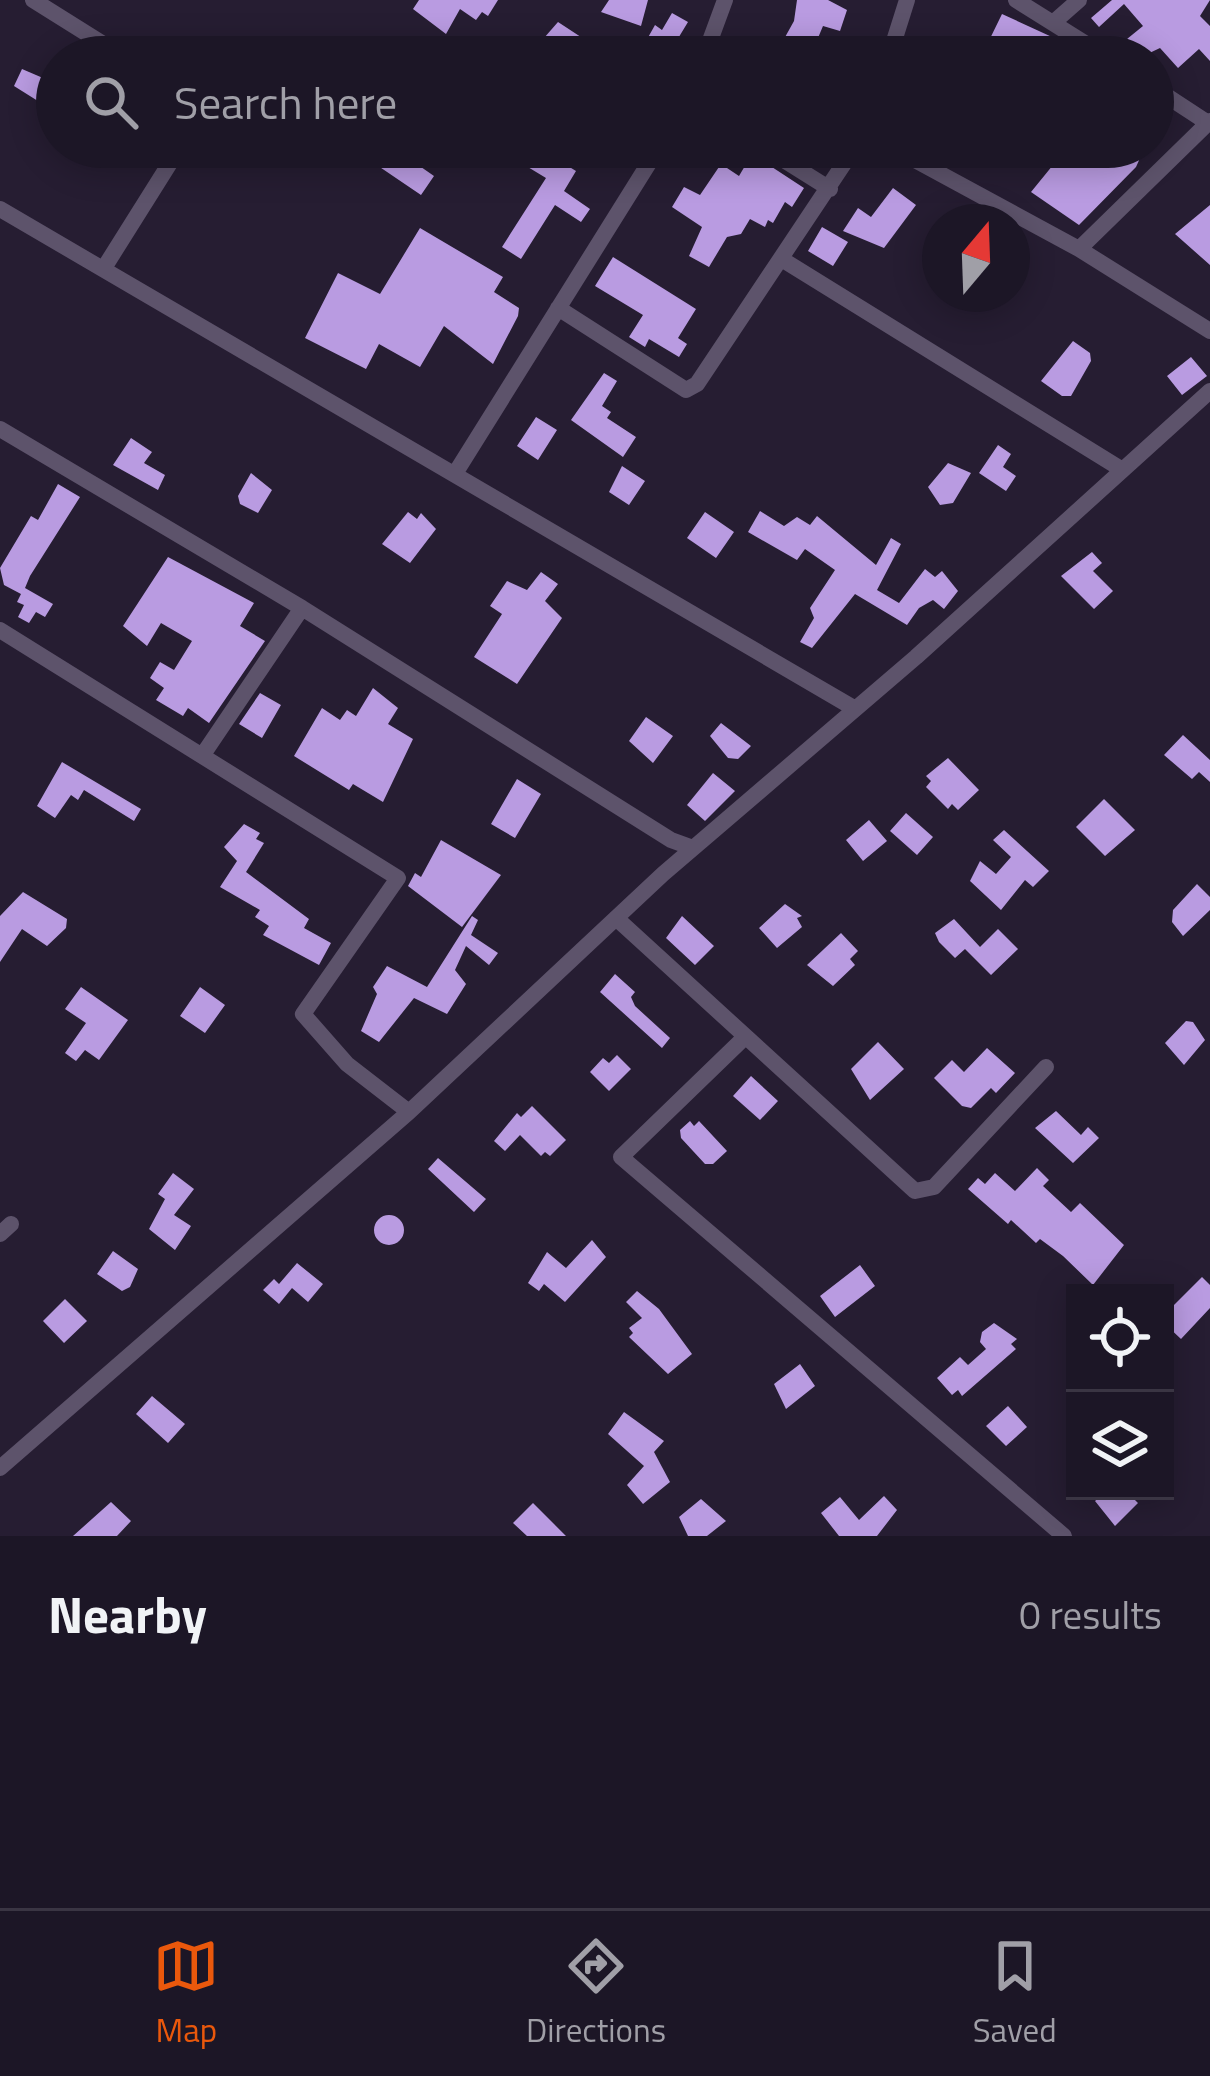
<!DOCTYPE html>
<html lang="en">
<head>
<meta charset="utf-8">
<style>
	body { margin:0; font-family:"Titillium Web",sans-serif; background:#292332; color:#f1f3f6 }
	.controls { position:absolute; right:36px; bottom:36px; display:grid; overflow:hidden; border-radius:0px; box-shadow:0 6px 30px #0003 }
	.controls button { width:108px; height:108px; display:grid; place-items:center; padding:0; border:0; border-bottom:3px solid #3a3543; background:#1c1626; color:#f1f3f6; font:60px sans-serif }
	.compass { position:absolute; left:922px; top:204px; width:108px; height:108px; border-radius:50%; background:#1c1626; box-shadow:0 6px 30px #0003; rotate:19deg }
	.list { margin:0; padding:0; list-style:none }
	h2 { display:flex; justify-content:space-between; align-items:center; height:156px; margin:0; padding:0 48px; font-size:51px }
	h2 small { font-size:39px; font-weight:400; color:#a09fa7 }
	.icon { flex:none; width:66px; height:66px; fill:none; stroke:currentColor; stroke-width:2; stroke-linecap:round; stroke-linejoin:round }
	.map { position:relative; flex:none; width:1210px; height:1536px; overflow:hidden }
	.search { position:absolute; background:#1c1626; box-shadow:0 6px 30px #0003; left:36px; right:36px; top:36px; height:132px; display:flex; align-items:center; gap:30px; box-sizing:border-box; padding:0 42px; border-radius:66px; color:#a09fa7; font-size:45px }
	.sheet { height:372px; background:#1c1626 }
	nav { display:flex; justify-content:space-around; align-items:center; box-sizing:border-box; height:168px; border-top:3px solid #3a3543; background:#1c1626; font-size:33px; color:#a09fa7 }
	nav a { display:grid; justify-items:center; gap:6px }
	nav .on { color:#ea580c }
	.map>svg:first-child { display:block }
	.building { fill:#b99be1 }
	.lines { fill:none; stroke-linecap:round; stroke-linejoin:round }
	.minor { stroke:#5d536b; stroke-width:16 }
</style>
</head>
<body>
<div class="map">
<svg width="1210" height="1536" viewBox="0 0 1210 1536">
	<rect width="100%" height="100%" fill="#261d32"/>
	<!-- building -->
	<path class="building" d="M419 0H498L488 16 482 12 476 20 460 9 446 34 413 9Z
		M609 0H648L641 26 601 12Z
		M797 0H828L847 10 840 31 823 26 810 57H774L794 21Z
		M1112 0H1210L1200 16 1210 26V61L1199 49 1178 68 1160 48 1141 57 1127 39 1143 26 1124 4 1099 27 1091 18Z
		M672 13 688 22 671 50 654 57 641 50 655 25 662 30Z
		M1002 14 1052 37 1045 52 1016 38 1007 57H981Z
		M558 22 587 41 579 57H542L544 38Z
		M22 69 57 84V113L14 86Z
		M367 147H401L398 151 434 176 421 195 362 155Z
		M495 147H537L576 171 564 191 590 209 581 222 555 205 521 259 502 247 546 178Z
		M1042 147H1145L1136 167 1079 225 1031 192 1053 165 1037 155Z
		M752 154 804 188 792 207 785 202 773 223 768 220 765 227 750 219 741 234 727 237 709 267 689 256 702 227 672 207 684 187 700 195 721 164 739 176Z
		M893 188 916 205 884 248 843 231 858 208 871 217Z
		M1210 205V265L1175 234Z
		M822 227 848 242 833 266 808 251Z
		M420 228 503 277 494 292 519 308 518 316 493 364 444 326 420 367 379 344 366 369 305 338 338 273 380 294Z
		M613 257 696 309 678 338 687 344 679 357 649 339 645 347 629 337 643 315 595 286Z
		M1073 341 1090 353 1091 361 1071 396H1062L1041 381Z
		M1191 357 1207 376 1182 395 1167 376Z
		M604 373 617 381 602 406 611 412 607 418 636 437 623 457 571 420Z
		M536 417 557 430 538 460 517 446Z
		M131 438 152 452 144 463 165 475 158 490 113 465Z
		M998 445 1011 454 1003 467 1016 476 1006 491 979 473Z
		M948 463 971 473 953 503 940 505 928 487Z
		M622 466 645 481 629 505 609 492Z
		M251 473 272 490 258 513 240 504 238 496Z
		M58 484 80 497 30 576 25 588 53 604 45 617 36 612 29 623 18 617 24 605 17 602 21 594 4 585 0 568 31 516 38 520Z
		M760 511 784 526 797 517 810 525 817 516 876 565 891 538 901 544 877 590 899 603 925 569 935 577 942 571 958 591 944 609 933 600 919 608 907 625 855 594 812 648 800 642 814 618 810 608 835 570 805 549 797 560 748 532Z
		M408 512 417 519 421 513 436 529 410 563 382 544Z
		M705 512 734 532 716 558 687 538Z
		M1092 552 1102 563 1093 571 1113 591 1094 609 1061 576Z
		M168 557 254 603 240 626 265 641 209 723 188 708 183 716 156 700 164 688 150 678 160 662 174 670 192 641 161 623 147 646 123 626Z
		M541 572 558 584 545 601 562 618 517 684 474 657 502 614 490 606 507 581 527 590Z
		M373 688 398 708 388 724 413 739 383 802 353 784 349 790 294 756 322 708 340 720 347 710 356 716Z
		M260 693 281 705 262 738 239 724Z
		M646 717 673 736 653 763 629 741Z
		M721 723 751 746 738 759 728 758 710 736Z
		M1183 735 1210 760V782L1199 772 1192 779 1164 755Z
		M948 758 979 790 958 810 952 804 948 809 926 787 931 781 926 776Z
		M62 762 141 809 134 821 84 790 78 800 71 795 55 818 37 806Z
		M713 773 735 791 705 821 687 805Z
		M517 779 541 794 515 838 491 824Z
		M1104 799 1135 830 1105 856 1076 827Z
		M906 813 933 837 917 855 890 831Z
		M869 820 887 841 863 861 846 840Z
		M244 824 260 833 256 839 264 843 246 872 309 919 304 928 331 943 319 965 263 935 269 926 255 917 260 910 220 887 237 861 224 847Z
		M1004 830 1049 871 1033 887 1025 880 1001 910 970 881 980 861 996 874 1011 857 993 840Z
		M441 840 501 875 462 927 408 886 415 873 421 877Z
		M1197 884 1210 897V910L1183 936 1172 922 1173 910Z
		M23 892 67 919 66 928 47 946 22 929 0 962V916Z
		M785 904 802 916 797 918 802 927 777 948 759 928Z
		M472 916 478 920 471 935 498 953 489 965 466 946 455 970 466 984 447 1014 414 998 379 1042 361 1031 377 994 373 987 387 966 427 987Z
		M682 916 714 946 695 965 666 938Z
		M954 919 980 947 998 929 1018 949 991 975 965 949 955 958 939 942 935 933Z
		M841 933 858 951 850 959 855 965 833 986 807 965Z
		M615 974 635 992 631 997 635 1006 670 1038 662 1048 600 992Z
		M81 987 128 1020 99 1060 85 1050 76 1061 65 1053 86 1023 65 1009Z
		M200 987 225 1005 205 1033 180 1016Z
		M1186 1021 1193 1022 1205 1040 1184 1065 1165 1043Z
		M878 1042 904 1069 870 1100 851 1069Z
		M987 1048 1015 1073 996 1093 991 1088 971 1108 962 1106 934 1078 952 1060 964 1072Z
		M617 1055 631 1069 609 1091 590 1072 603 1058 609 1063Z
		M751 1076 778 1101 760 1120 733 1096Z
		M532 1106 566 1140 550 1156 545 1152 541 1156 520 1135 505 1151 494 1141 517 1113 521 1117Z
		M1056 1111 1081 1135 1088 1127 1099 1138 1073 1163 1035 1128Z
		M690 1121 694 1126 699 1121 727 1151 713 1164H705L681 1138 680 1130Z
		M438 1158 486 1199 474 1212 428 1169Z
		M1037 1168 1049 1180 1043 1186 1071 1212 1080 1203 1124 1245 1093 1285 1063 1256 1040 1239 1036 1243 1011 1220 1008 1224 968 1189 978 1178 985 1184 995 1173 1015 1191Z
		M173 1173 194 1189 174 1215 191 1226 175 1250 149 1229 165 1199 158 1194Z
		M374 1230a15 15 0 1 1 30 0a15 15 0 1 1-30 0Z
		M592 1240 606 1257 565 1302 544 1284 539 1291 528 1283 547 1252 566 1268Z
		M113 1251 138 1269 130 1287 122 1291 97 1274Z
		M297 1263 323 1284 308 1302 292 1288 279 1304 263 1290 274 1279 279 1284Z
		M860 1265 875 1286 835 1317 820 1296Z
		M1202 1277 1210 1285V1308L1181 1339 1165 1324V1314Z
		M637 1291 659 1309 692 1354 668 1374 629 1337 633 1333 629 1328 642 1318 626 1302Z
		M65 1299 87 1321 64 1343 43 1321Z
		M994 1323 1017 1339 1011 1344 1016 1349 962 1396 958 1390 952 1395 937 1378 960 1357 968 1365 986 1349 980 1342 982 1332Z
		M800 1364 815 1386 786 1409 774 1384Z
		M152 1396 185 1424 168 1443 136 1414Z
		M1008 1406 1027 1427 1006 1446 986 1426Z
		M624 1412 664 1441 654 1452 670 1482 643 1504 627 1485 644 1466 608 1434Z
		M1106 1491H1126L1138 1503 1115 1526 1095 1501Z
		M884 1496 897 1510 877 1536H839L821 1513 840 1497 859 1520Z
		M701 1499 726 1521 707 1536H688L679 1517Z
		M111 1502 131 1521 117 1536H73Z
		M533 1503 566 1536H527L513 1523Z"/>
	<g class="lines">
		<!-- minor -->
		<path class="minor" d="M33 0 124 57
			M1016 0 1107 57
			M1054 22 1079 0
			M704 57 725 0
			M889 57 907 0
			M1153 87 1208 123
			M763 147 830 189
			M891 147 1079 249 1210 331
			M0 209 852 707
			M1079 249 1210 121
			M783 260 1121 469
			M104 268 180 147
			M558 308 686 390 697 384 855 147
			M0 429 302 608 671 840 693 848
			M456 472 659 147
			M0 630 398 878 303 1014 347 1064 409 1112
			M204 753 302 608
			M616 918 915 1191 934 1187 1046 1067
			M744 1038 621 1157 1064 1536
			M0 1234 11 1224
			M0 1468 409 1112 663 874 916 657 1210 391"/>
	</g>
</svg>
<div class="controls">
<button><svg class="icon" aria-label="locate" viewBox="0 0 24 24"><circle cx="12" cy="12" r="6"/><path d="M12 2v4M12 18v4M2 12h4M18 12h4"/></svg></button>
<button><svg class="icon" aria-label="layers" viewBox="0 0 24 24"><path d="M12 4l9 5-9 5-9-5zM3 14l9 5 9-5"/></svg></button>
</div>
<svg class="compass" viewBox="-18 -18 36 36"><path d="M0-13l5 13h-10z" fill="#e53935"/><path d="M0 13l5-13h-10z" fill="#a09fa7"/></svg>
<div class="search"><svg class="icon" aria-label="search" viewBox="0 0 24 24"><circle cx="10" cy="10" r="6"/><path d="M15 15l6 6"/></svg>Search here</div>
</div>
<section class="sheet">
<h2>Nearby<small>0 results</small></h2>
<ul class="list">
</ul>
</section>
<nav>
<a class="on"><svg class="icon" aria-label="map" viewBox="0 0 24 24"><path d="M3 6l6-2 6 2 6-2v14l-6 2-6-2-6 2zM9 4v14M15 6v14"/></svg>Map</a>
<a><svg class="icon" aria-label="directions" viewBox="0 0 24 24"><path d="M12 3l9 9-9 9-9-9zM9 14v-3h6M13 9l2 2-2 2"/></svg>Directions</a>
<a><svg class="icon" aria-label="saved" viewBox="0 0 24 24"><path d="M7 4h10v16l-5-4-5 4z"/></svg>Saved</a>
</nav>
</body>
</html>
